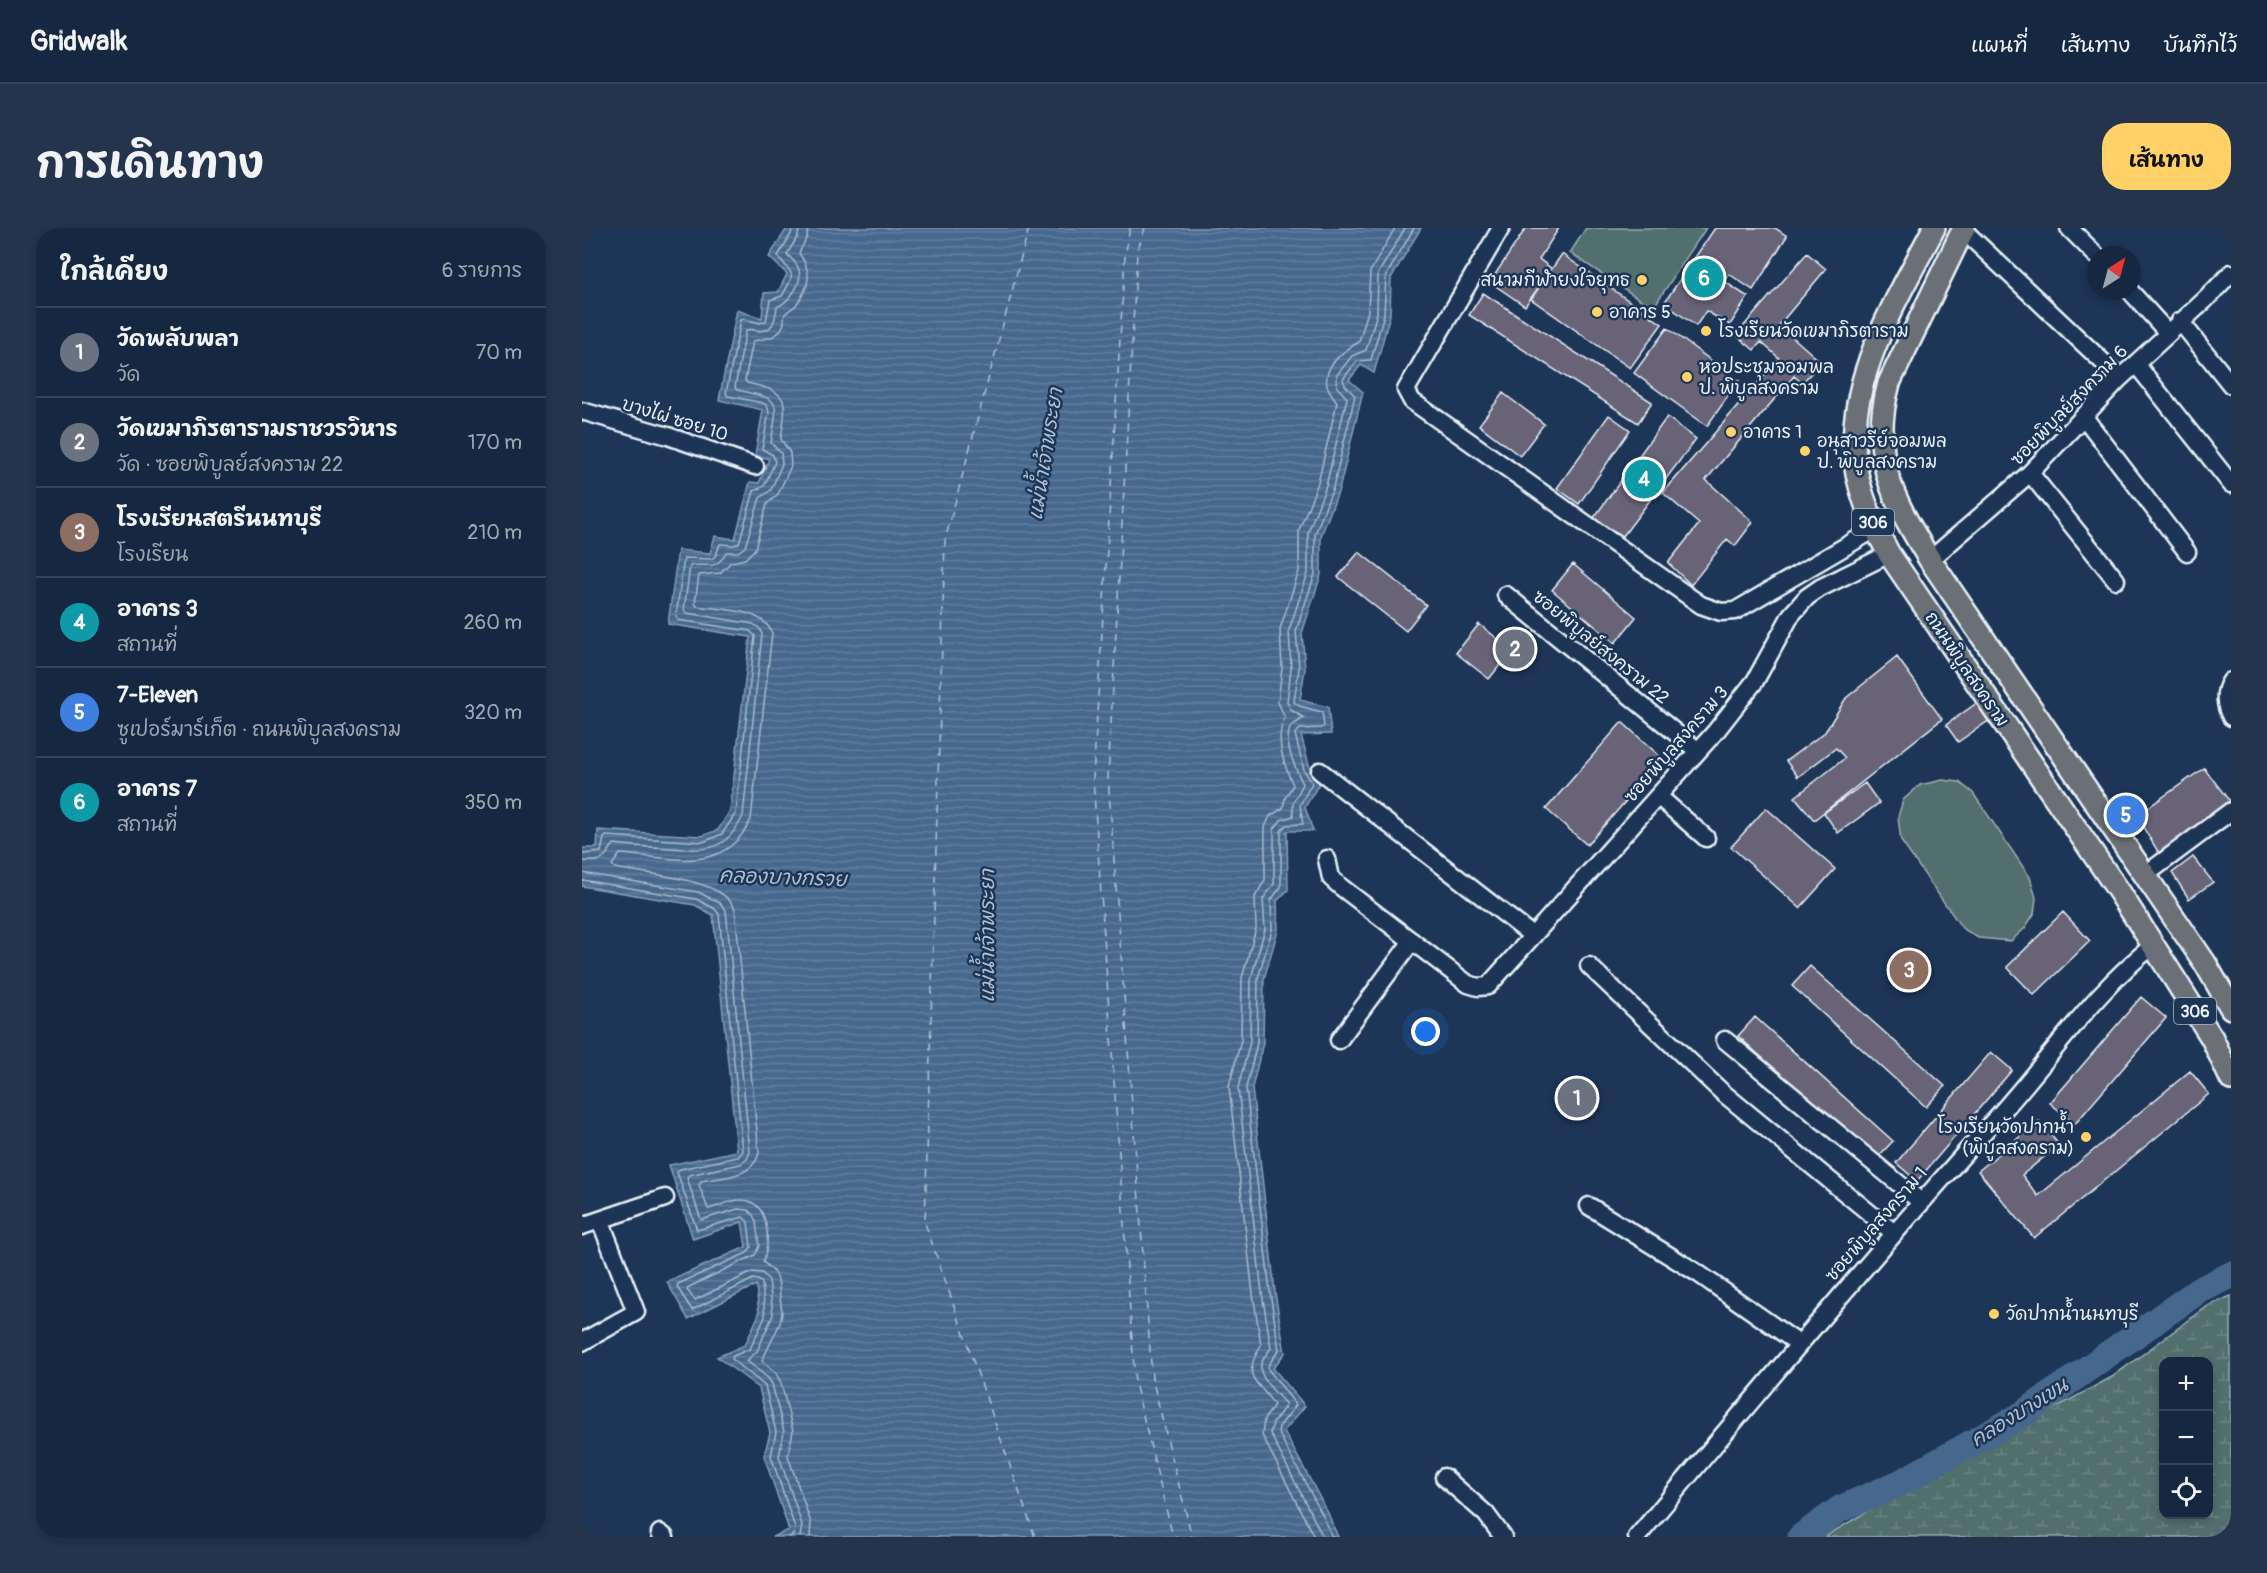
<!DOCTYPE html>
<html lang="th">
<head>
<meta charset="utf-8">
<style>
	body { margin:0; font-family:Pangolin,"Playpen Sans Thai",sans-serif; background:#23344c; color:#f1f3f6 }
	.controls { position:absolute; right:18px; bottom:18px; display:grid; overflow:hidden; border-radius:12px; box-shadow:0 3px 9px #0003 }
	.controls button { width:54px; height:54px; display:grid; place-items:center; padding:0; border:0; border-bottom:2px solid #35445a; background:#162841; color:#f1f3f6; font:30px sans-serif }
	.compass { position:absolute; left:1505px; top:18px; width:54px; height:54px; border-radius:50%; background:#162841; box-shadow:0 3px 9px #0003; rotate:36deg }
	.you { position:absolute; left:844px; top:804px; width:21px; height:21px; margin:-15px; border:4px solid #fff; border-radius:50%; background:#1a73e8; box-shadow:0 0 0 9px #1a73e833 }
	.badge { display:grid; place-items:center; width:39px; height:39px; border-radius:50%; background:#ffd166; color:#fff; font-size:20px; font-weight:700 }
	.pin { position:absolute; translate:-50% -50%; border:3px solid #fff; box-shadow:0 2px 6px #0006 }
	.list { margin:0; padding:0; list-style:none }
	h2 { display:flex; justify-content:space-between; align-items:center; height:78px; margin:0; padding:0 24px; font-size:26px }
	h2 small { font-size:20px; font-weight:400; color:#9ea6b1 }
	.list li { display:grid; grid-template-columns:39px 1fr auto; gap:18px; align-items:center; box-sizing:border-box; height:90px; padding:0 24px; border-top:2px solid #35445a }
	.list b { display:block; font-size:22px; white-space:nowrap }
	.list p { margin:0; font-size:20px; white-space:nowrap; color:#9ea6b1 }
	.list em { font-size:20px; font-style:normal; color:#9ea6b1 }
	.icon { flex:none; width:33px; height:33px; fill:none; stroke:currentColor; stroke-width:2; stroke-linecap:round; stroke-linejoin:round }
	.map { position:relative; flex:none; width:1649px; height:1309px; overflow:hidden; border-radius:24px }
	header { display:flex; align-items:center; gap:36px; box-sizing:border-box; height:84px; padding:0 30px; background:#162841; border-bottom:2px solid #35445a }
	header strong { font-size:28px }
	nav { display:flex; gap:33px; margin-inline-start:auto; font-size:21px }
	.intro { display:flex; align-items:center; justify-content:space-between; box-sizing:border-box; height:144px; padding:0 36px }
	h1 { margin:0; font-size:42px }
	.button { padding:15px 27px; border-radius:24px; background:#ffd166; color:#111; font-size:21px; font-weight:700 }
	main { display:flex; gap:36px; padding:0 36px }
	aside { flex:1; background:#162841; border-radius:24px; box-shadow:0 3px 9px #0003 }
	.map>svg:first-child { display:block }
	.green { fill:#516f6d; stroke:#9cb0b2; stroke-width:1.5 }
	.wetland { fill:url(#wetland-marsh); stroke:#9cb0b2; stroke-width:1.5; fill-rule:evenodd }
	.water { fill:url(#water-rules); stroke:#879fb8; stroke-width:1.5 }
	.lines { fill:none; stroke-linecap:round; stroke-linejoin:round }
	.shore { stroke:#a8bacd; stroke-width:1.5 }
	.river { stroke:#47688d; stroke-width:27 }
	.ferry { stroke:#b0c1d3; stroke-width:1.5; stroke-dasharray:8 6; stroke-linecap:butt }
	.building { fill:#696478; stroke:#e8f1f8; stroke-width:1.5 }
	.minor-casing { stroke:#e8f1f8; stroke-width:21 }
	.major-casing { stroke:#e8f1f8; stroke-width:26 }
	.minor { stroke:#1d3557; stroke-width:16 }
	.major { stroke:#6b7074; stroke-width:21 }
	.poi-dot { fill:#ffd166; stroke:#1d3557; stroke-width:2 }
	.labels { text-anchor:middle; stroke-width:5; stroke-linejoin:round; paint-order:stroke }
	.shield { fill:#1d3557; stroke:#abb9c8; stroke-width:1.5 }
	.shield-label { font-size:16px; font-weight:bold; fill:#e8f1f8 }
	.poi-label { font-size:18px; fill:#e8f1f8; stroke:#1d3557; text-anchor:start }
	.street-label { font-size:18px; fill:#e8f1f8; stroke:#1d3557 }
	.water-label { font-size:20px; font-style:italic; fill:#b0c1d3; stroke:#1d3557 }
</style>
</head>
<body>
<header>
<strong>Gridwalk</strong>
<nav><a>แผนที่</a><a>เส้นทาง</a><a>บันทึกไว้</a></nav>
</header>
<div class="intro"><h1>การเดินทาง</h1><a class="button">เส้นทาง</a></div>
<main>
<aside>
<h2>ใกล้เคียง<small>6 รายการ</small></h2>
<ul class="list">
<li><span class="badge" style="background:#6b7280">1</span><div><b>วัดพลับพลา</b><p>วัด</p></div><em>70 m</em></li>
<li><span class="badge" style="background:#6b7280">2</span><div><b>วัดเขมาภิรตารามราชวรวิหาร</b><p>วัด · ซอยพิบูลย์สงคราม 22</p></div><em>170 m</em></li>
<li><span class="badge" style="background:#8d6e63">3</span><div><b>โรงเรียนสตรีนนทบุรี</b><p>โรงเรียน</p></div><em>210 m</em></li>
<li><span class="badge" style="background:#0f9aa8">4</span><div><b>อาคาร 3</b><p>สถานที่</p></div><em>260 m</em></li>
<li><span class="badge" style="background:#3f7fe0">5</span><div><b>7-Eleven</b><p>ซูเปอร์มาร์เก็ต · ถนนพิบูลสงคราม</p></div><em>320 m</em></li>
<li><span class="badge" style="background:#0f9aa8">6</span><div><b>อาคาร 7</b><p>สถานที่</p></div><em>350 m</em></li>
</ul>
</aside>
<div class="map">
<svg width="1649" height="1309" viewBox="0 0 1649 1309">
	<defs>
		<pattern id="wetland-marsh" width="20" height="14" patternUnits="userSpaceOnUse" patternTransform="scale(1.5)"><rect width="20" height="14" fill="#516f6d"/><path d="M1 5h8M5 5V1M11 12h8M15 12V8" fill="none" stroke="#6a8483"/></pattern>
		<pattern id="water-rules" width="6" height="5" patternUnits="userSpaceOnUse" patternTransform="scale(1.5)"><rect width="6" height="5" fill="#47688d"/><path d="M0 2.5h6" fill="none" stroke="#627e9e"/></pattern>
	</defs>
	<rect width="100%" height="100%" fill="#1d3557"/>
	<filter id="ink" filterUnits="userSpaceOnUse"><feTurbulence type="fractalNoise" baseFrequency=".0167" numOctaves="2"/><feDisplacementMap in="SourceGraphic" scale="12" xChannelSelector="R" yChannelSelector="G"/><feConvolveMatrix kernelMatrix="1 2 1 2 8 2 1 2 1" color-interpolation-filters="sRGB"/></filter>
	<g filter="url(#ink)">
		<!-- green -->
		<path class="green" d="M1004 0H1124L1071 80 988 25Z
			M1361 552 1377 554 1391 565 1448 649 1454 670 1452 686 1443 700 1429 713 1396 710 1380 700 1319 613 1316 589 1321 572 1338 557Z"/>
		<!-- wetland -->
		<path class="wetland" d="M1649 1068V1309H1242L1332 1256 1530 1149 1626 1078ZM1582 1134H1626V1286H1582Z"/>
		<!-- water -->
		<path class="water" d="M203 0H839L809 50 808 87 792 145 779 137 767 152 781 164 757 262 739 308V347L720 405 723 441 718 472 746 479 749 506 719 507 728 540 738 554 723 579 731 603H705L706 662 695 673 696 702 682 751 681 815 670 860 693 1064 703 1125 691 1140 723 1178 702 1203 746 1285 756 1309H190L207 1302 182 1228 188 1205 177 1160 135 1129 163 1117 177 1086 174 1057 106 1091 85 1054 164 1019 160 994 111 1011 87 937 155 923 131 687 113 677 0 658V620H15L16 602 120 608 136 602 148 583 168 409 86 396 96 322 128 325 133 308 153 311 168 254 177 255 187 231 173 227 181 182 137 172 155 82 180 90 182 65 196 64 205 46 187 29 204 2Z"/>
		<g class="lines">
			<!-- shore -->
			<path class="shore" d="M226 0 225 9 217 25C230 44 229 57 214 77 212 80 206 82 203 86 202 88 202 92 202 95 197 111 184 110 171 113L163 152 165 155C208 164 205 171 199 211L208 225 209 238 196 266 185 276 173 321 163 331 149 334 138 345 117 347 113 375 115 378C138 382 181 380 190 405L169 591C143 648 89 629 38 626L30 637 33 640C63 646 141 650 153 681L177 925C171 950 140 949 119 953L117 957 126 981C137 979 147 972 158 972 188 971 189 1015 181 1034L191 1043 196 1051 200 1085 198 1095 180 1133 194 1145 199 1155 211 1203 206 1228 229 1295 228 1309
				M0 626 19 624 22 610 24 608 121 614 140 606 154 585 173 408 168 403 96 392 94 389 102 330 130 331 134 327 138 316 152 317 157 315 172 263 182 258 193 234 191 227 180 221 187 184 185 178 181 175 146 168 144 165 159 92 162 91 178 95 184 93 188 72 200 68C215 43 211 48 196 28L209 6 210 0
				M0 633C24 634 19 633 32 616 50 618 69 619 87 620 123 623 144 624 161 588L180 406 177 400 171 396 105 385 102 382 108 338C126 334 133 345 144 324H156L163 319 178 270 189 262 200 236 199 225 189 215C196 171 201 172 155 162L153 159 164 102C170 100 173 103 179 103 193 102 193 89 195 79 206 74 221 57 217 42 216 36 209 31 205 26L216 8 217 0
				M0 645 116 664 138 675 144 682 168 924 165 931 159 936 107 947 105 950 119 992 156 981 166 982 171 987 174 994 177 1018 173 1027 107 1059 105 1062 113 1072 170 1044 180 1045 187 1052 191 1087 175 1123 165 1133 186 1150 190 1156 202 1204 197 1228 220 1297 218 1309
				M0 652 114 671 133 681 137 686 161 923 156 929 98 941 95 944 115 1002 161 989 166 994 169 1019 165 1025 96 1056 95 1059 110 1082 171 1051 176 1052 180 1055 183 1089 168 1121 151 1128 150 1131 183 1158 194 1204 189 1228 213 1300 212 1306 207 1309
				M732 1309 680 1207 682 1192 692 1177C674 1149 659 1152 679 1117L671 1066 647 859 659 812 660 750 674 700 673 669 683 652V599L688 588 701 580 703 570 711 557C702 537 692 510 703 490L696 474 700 440 698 401 717 343V302L736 255 755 174C752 169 747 164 745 157 741 137 763 122 777 114L786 83 788 44 813 0
				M741 1309 688 1205 691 1195 704 1177C697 1167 676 1151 679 1137 680 1130 686 1125 689 1120L680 1065 656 860 668 814 669 750 683 701 681 671 692 656V601L699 592 711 588V575L721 556C714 541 700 515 709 498L722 490 709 482 705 474 709 440 707 402 726 345V304L744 258 765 170 755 159V147L770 128 784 122 795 85 796 46 823 0
				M750 1309 741 1288 696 1204 697 1199 714 1177 686 1141 687 1136 697 1122 688 1064 664 860 675 815 676 750 690 702 689 672 699 659V603L704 597 721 596 718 577 730 555 722 542 713 506 718 501 739 500 742 498 740 484 717 478 712 474 717 440 714 403 733 346V306L751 260 773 168 763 157 761 151 775 133 789 132 802 86 804 48 832 0"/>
			<!-- river -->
			<path class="river" d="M1219 1309 1258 1281 1318 1255 1438 1188 1616 1063 1649 1047"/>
			<!-- ferry -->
			<path class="ferry" d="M447 0 363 312 343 995 453 1309
				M548 0 543 29 511 551 553 1155 591 1309
				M563 0 555 24 526 549 570 1150 610 1309"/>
		</g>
		<!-- building -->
		<path class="building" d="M944 0H977L957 31 970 41 943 78 908 54Z
			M1133 0H1193L1205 8 1171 62 1147 46 1143 54 1166 69 1148 97 1124 83 1114 98 1082 75Z
			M1225 25 1244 41 1197 97 1239 134 1220 155 1212 148 1124 252 1171 294 1153 318 1145 311 1109 357 1086 335 1117 296 1081 265 1197 130 1179 114 1172 122 1154 107Z
			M980 26 1080 96 1048 140 949 71Z
			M901 65 1070 174 1056 195 887 87Z
			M1085 100 1157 153 1125 198 1052 145Z
			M921 165 962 196 938 228 897 197Z
			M1027 187 1048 202 997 276 975 260Z
			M1085 189 1114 211 1041 308 1011 291Z
			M777 324 844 377 824 403 756 349Z
			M991 336 1054 389 1033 415 970 362Z
			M897 396 930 422 907 451 874 425Z
			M1315 429 1360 491 1232 592 1213 569 1263 530 1254 520 1216 549 1204 533 1243 504 1264 470Z
			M1399 472 1412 489 1376 514 1364 497Z
			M1040 494 1081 531 1005 617 964 581Z
			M1622 540 1649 575 1580 630 1554 588Z
			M1283 555 1297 575 1256 605 1242 585Z
			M1184 580 1253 641 1218 680 1149 619Z
			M1611 629 1631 654 1607 671 1590 645Z
			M1481 684 1508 713 1452 767 1425 739Z
			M1228 738 1363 858 1344 879 1210 758Z
			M1559 769 1584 790 1493 896 1468 875Z
			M1173 789 1311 913 1293 932 1156 808Z
			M1409 824 1430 842 1335 953 1314 935Z
			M1608 843 1627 866 1452 1010 1396 943 1457 893 1477 917 1440 947 1456 968Z"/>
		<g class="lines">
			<defs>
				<path id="minor" d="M919 0 828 155 824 162 830 173 1119 377 1139 384 1153 383 1293 301
					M1487 0 1514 27
					M1381 2 1538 150
					M1548 63 1586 105
					M1598 93 1649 157
					M1554 136 1649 256
					M0 183 86 208 173 238
					M1502 189 1605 324
					M1448 245 1534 352
					M1348 332 1448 245 1537 151 1623 72 1649 45
					M924 367 1116 523
					M1649 453C1641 464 1643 478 1649 489
					M738 543 951 708
					M1076 568 1124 610
					M745 631 749 650 759 659 886 756 896 759 906 758 1134 503 1173 453 1209 387 1225 369 1238 360 1307 326
					M1563 647 1649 583
					M1007 738 1140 864 1312 1005
					M757 812 830 713
					M1143 812 1339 974
					M1007 978 1117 1046 1217 1116
					M0 998 83 970
					M0 1114 54 1084 18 992
					M862 1249 904 1286 921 1309
					M78 1305 83 1309
					M1055 1309C1177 1164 1298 1019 1425 878 1473 824 1514 761 1572 717"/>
				<path id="major" d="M1352 0C1314 74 1262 153 1274 240 1279 271 1292 299 1307 326L1538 665 1630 810 1649 851
					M1382 0 1307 155C1287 229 1310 270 1348 332L1623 735 1649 780"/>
			</defs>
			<!-- minor casing -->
			<use href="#minor" class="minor-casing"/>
			<!-- major casing -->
			<use href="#major" class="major-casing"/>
			<!-- minor -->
			<use href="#minor" class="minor"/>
			<!-- major -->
			<use href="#major" class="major"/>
		</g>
	</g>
	<!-- markers -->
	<g class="poi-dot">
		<circle cx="1060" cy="52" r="6"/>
		<circle cx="1015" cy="84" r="6"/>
		<circle cx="1124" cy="103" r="6"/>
		<circle cx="1105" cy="149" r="6"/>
		<circle cx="1149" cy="204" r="6"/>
		<circle cx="1223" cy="223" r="6"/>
		<circle cx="1504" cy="909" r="6"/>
		<circle cx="1412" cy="1086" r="6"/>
	</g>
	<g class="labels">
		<!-- shield labels -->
		<g class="shield">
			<rect x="1270" y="281" width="42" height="26" rx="4.5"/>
			<rect x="1592" y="770" width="42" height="26" rx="4.5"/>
		</g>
		<g class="shield-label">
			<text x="1291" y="300">306</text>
			<text x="1613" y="789">306</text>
		</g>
		<!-- poi labels -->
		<g class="poi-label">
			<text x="1048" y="58" text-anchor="end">สนามกีฬายงใจยุทธ</text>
			<text x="1027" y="90">อาคาร 5</text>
			<text x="1136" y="109">โรงเรียนวัดเขมาภิรตาราม</text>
			<text x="1117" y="145">หอประชุมจอมพล<tspan x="1117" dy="21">ป. พิบูลสงคราม</tspan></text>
			<text x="1161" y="210">อาคาร 1</text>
			<text x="1235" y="219">อนุสาวรีย์จอมพล<tspan x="1235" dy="21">ป. พิบูลสงคราม</tspan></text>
			<text x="1492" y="905" text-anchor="end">โรงเรียนวัดปากน้ำ<tspan x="1492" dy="21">(พิบูลสงคราม)</tspan></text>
			<text x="1424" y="1092">วัดปากน้ำนนทบุรี</text>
		</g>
		<!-- street labels -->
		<g class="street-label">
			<text transform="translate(1487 177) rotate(-46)" y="6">ซอยพิบูลย์สงคราม 6</text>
			<text transform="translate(93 191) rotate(17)" y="6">บางไผ่ ซอย 10</text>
			<text transform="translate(1019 419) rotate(39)" y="6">ซอยพิบูลย์สงคราม 22</text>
			<text transform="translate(1385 441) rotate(56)" y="6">ถนนพิบูลสงคราม</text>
			<text transform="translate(1094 516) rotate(-49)" y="6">ซอยพิบูลสงคราม 3</text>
			<text transform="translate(1294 996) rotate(-49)" y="6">ซอยพิบูลสงคราม 1</text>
		</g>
		<!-- water labels -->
		<g class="water-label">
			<text transform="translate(463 226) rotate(-81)" y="7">แม่น้ำเจ้าพระยา</text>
			<text transform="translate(201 649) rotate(2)" y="7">คลองบางกรวย</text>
			<text transform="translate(405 708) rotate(-90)" y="7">แม่น้ำเจ้าพระยา</text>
			<text transform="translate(1437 1184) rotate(-32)" y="7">คลองบางเขน</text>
		</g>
	</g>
</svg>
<div class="controls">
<button>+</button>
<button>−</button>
<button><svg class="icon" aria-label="locate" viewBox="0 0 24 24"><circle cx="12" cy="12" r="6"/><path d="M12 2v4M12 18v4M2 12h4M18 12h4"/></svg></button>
</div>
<svg class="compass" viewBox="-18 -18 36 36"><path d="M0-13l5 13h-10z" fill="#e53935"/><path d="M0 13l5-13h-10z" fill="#9ea6b1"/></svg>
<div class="you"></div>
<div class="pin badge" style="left:995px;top:870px;background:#6b7280">1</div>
<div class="pin badge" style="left:933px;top:421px;background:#6b7280">2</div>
<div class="pin badge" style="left:1327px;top:742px;background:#8d6e63">3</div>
<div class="pin badge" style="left:1062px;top:251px;background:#0f9aa8">4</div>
<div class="pin badge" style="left:1544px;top:587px;background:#3f7fe0">5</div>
<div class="pin badge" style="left:1122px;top:50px;background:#0f9aa8">6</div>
</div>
</main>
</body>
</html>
